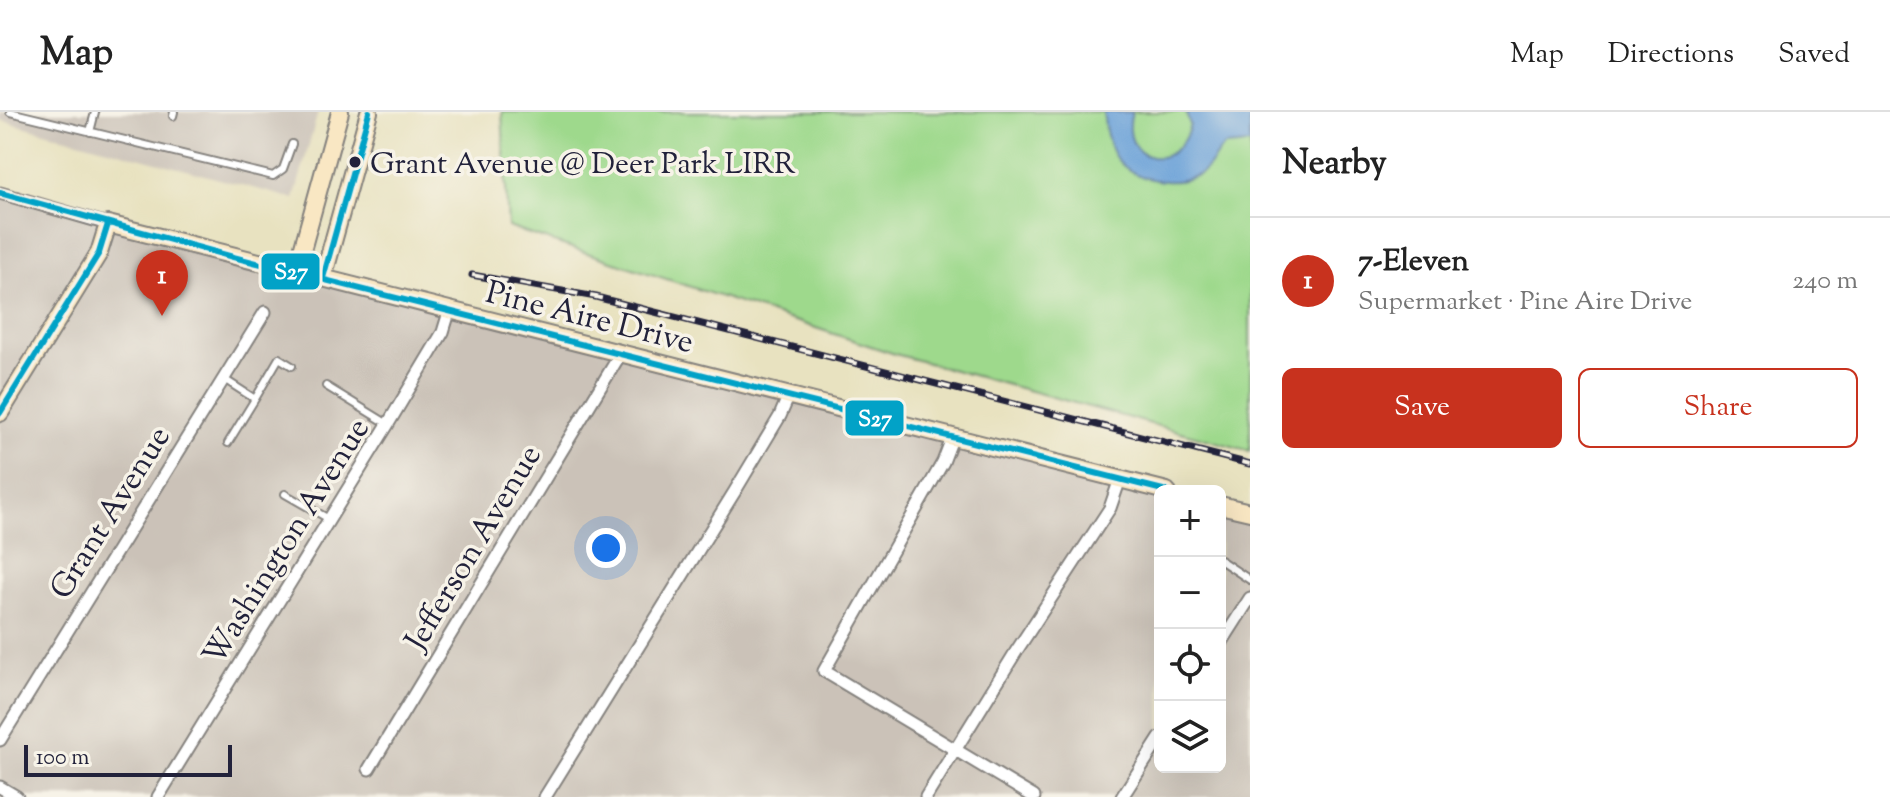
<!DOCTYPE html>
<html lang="en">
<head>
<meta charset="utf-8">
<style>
	body { margin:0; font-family:"Sorts Mill Goudy",serif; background:#f6f6f6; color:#222 }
	.controls { position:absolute; right:24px; bottom:24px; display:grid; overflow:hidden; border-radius:12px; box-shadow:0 8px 32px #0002 }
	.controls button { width:72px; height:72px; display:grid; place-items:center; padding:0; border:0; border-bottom:2px solid #e0e0e0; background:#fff; color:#222; font:40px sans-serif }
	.scale { position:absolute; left:24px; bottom:20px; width:208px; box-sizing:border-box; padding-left:8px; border:4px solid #22223b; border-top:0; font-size:22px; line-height:28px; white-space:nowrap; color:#22223b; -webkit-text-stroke:6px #f7f3e8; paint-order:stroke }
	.you { position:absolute; left:606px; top:436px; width:28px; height:28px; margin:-20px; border:6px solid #fff; border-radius:50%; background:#1a73e8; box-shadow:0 0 0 12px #1a73e833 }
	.badge { display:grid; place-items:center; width:52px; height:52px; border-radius:50%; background:#c8321e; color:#fff; font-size:26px; font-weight:700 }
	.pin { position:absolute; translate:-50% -66px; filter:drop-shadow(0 2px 4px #0008) }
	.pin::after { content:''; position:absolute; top:42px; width:28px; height:24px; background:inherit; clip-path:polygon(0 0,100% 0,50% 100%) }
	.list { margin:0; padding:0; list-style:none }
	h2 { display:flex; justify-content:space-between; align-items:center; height:104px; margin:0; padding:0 32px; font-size:34px }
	h2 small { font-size:26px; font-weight:400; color:#767676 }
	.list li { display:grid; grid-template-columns:52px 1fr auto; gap:24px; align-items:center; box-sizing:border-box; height:128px; padding:0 32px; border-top:2px solid #e0e0e0 }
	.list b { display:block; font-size:30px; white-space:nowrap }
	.list p { margin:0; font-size:26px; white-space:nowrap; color:#767676 }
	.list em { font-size:26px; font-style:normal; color:#767676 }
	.actions { display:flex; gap:16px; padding:24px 32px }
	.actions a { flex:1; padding:18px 0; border:2px solid #c8321e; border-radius:12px; text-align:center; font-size:28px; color:#c8321e }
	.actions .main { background:#c8321e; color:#fff }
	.icon { flex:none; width:44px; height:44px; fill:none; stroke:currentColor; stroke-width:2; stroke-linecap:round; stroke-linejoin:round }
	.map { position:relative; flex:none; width:1250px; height:685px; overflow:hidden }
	header { display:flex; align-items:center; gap:48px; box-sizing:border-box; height:112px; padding:0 40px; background:#fff; border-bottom:2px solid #e0e0e0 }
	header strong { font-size:38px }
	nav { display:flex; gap:44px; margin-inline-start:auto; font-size:28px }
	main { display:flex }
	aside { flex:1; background:#fff }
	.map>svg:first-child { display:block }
	.industrial { fill:#cbc2b8 }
	.green { fill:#9ed98c; stroke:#607e64; stroke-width:2 }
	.water { fill:#6ba1d8; stroke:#46628a; stroke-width:2 }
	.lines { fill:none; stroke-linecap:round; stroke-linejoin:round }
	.lane-casing { stroke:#85827e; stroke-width:10 }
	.street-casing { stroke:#85827e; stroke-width:15 }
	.secondary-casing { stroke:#85827e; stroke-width:20 }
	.lane { stroke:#fff; stroke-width:6 }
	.street { stroke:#fff; stroke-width:11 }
	.secondary { stroke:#f9e7c3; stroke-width:16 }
	.rail-casing { stroke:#22223b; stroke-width:7 }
	.rail { stroke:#f7f3e8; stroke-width:4; stroke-dasharray:12; stroke-linecap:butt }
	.bus-1-casing { stroke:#f7f3e8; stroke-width:12 }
	.bus-1 { stroke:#02a2c7; stroke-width:6 }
	.bus-dot { fill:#22223b; stroke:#f7f3e8; stroke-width:3 }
	.labels { text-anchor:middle; stroke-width:7; stroke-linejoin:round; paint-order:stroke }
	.bus-label { font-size:30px; fill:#22223b; stroke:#f7f3e8; text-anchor:start }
	.street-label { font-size:32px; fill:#22223b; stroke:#f7f3e8 }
	.line-badge { stroke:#f7f3e8; stroke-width:3 }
	.badge-label { font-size:22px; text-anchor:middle; font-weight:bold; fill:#fff }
</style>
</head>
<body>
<header>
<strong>Map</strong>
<nav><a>Map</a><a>Directions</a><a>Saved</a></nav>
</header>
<main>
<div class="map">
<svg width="1250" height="685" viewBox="0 0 1250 685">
	<rect width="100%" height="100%" fill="#f7f3e8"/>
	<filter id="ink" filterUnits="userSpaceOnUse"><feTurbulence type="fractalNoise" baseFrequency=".0125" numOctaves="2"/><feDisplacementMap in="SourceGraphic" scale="16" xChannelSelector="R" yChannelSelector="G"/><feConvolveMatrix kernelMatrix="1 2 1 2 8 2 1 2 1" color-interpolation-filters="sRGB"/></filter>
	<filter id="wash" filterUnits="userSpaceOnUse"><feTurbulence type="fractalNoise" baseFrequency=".006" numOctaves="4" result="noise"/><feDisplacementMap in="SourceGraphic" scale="32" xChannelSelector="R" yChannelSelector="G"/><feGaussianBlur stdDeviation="1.8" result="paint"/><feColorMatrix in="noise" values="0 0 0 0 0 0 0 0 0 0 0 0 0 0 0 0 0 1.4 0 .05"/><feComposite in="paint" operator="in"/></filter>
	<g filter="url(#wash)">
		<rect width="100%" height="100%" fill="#e8e2c0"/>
		<!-- industrial -->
		<path class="industrial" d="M0 0H318L294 87 0 8Z
			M0 81 1160 379V655H1220V393L1250 400V685H0Z"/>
		<!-- green -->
		<path class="green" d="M502 0H1250V339L895 242 508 115Z"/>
		<!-- water -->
		<path class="water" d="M1103 0H1132C1118 52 1177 63 1190 13L1186 0H1250V32L1225 34C1214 42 1212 55 1200 62 1173 76 1131 69 1114 43 1107 30 1105 14 1103 0Z"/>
	</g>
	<g filter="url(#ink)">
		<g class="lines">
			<defs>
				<path id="lane" d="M10 0 273 64 283 57 292 32
					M173 4 174 0
					M90 20 95 0
					M224 267 255 287 279 246 292 254
					M326 274 388 312
					M228 331 255 287
					M285 382 329 407
					M1220 448 1250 468"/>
				<path id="street" d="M0 81 108 112
					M953 324 943 350 824 559 1034 685
					M1220 533 1250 486
					M0 628 265 200
					M369 657 621 241
					M0 675 17 685
					M158 685 388 312 443 220 450 197
					M545 685 735 379 780 304 789 283
					M926 685 1017 538 1110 396 1120 367
					M1122 685 1160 626"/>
				<path id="secondary" d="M296 160 340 0
					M323 166 369 0
					M0 301 99 141 108 112 1167 379
					M1220 393 1250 400"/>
			</defs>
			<!-- lane casing -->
			<use href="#lane" class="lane-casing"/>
			<!-- street casing -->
			<use href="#street" class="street-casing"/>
			<!-- secondary casing -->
			<use href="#secondary" class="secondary-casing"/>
			<!-- lane -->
			<use href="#lane" class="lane"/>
			<!-- street -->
			<use href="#street" class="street"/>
			<!-- secondary -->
			<use href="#secondary" class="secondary"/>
			<defs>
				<path id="rail" d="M472 163 596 185 1250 352"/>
			</defs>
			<!-- rail casing -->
			<use href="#rail" class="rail-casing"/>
			<!-- rail -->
			<use href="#rail" class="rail"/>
			<defs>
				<path id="bus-1" d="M0 81 233 145 1167 379
					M323 166 369 0
					M0 301 99 141 108 112"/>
			</defs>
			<!-- bus-1 casing -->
			<use href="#bus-1" class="bus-1-casing"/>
			<!-- bus-1 -->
			<use href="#bus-1" class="bus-1"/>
		</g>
	</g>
	<!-- markers -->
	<circle class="bus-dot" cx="355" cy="50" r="7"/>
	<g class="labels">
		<!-- bus labels -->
		<g class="bus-label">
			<text x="370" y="61">Grant Avenue @ Deer Park LIRR</text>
		</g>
		<!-- street labels -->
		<g class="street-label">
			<text transform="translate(590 204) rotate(14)" y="11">Pine Aire Drive</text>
			<text transform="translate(109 400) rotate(-58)" y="11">Grant Avenue</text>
			<text transform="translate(285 429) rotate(-58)" y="11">Washington Avenue</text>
			<text transform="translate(472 435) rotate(-59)" y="11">Jefferson Avenue</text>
		</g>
	</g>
	<g class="line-badge">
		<rect x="260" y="140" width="61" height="39" rx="8" fill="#02a2c7"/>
		<rect x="844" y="287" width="61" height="38" rx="8" fill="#02a2c7"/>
	</g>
	<g class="badge-label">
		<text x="291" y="167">S27</text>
		<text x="875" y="314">S27</text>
	</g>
</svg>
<div class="controls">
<button>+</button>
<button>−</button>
<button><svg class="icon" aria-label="locate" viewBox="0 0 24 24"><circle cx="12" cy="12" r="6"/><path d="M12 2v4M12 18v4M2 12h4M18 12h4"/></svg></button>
<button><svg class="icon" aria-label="layers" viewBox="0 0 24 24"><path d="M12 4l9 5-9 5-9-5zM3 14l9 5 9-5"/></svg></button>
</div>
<div class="scale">100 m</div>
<div class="you"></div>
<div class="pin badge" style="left:162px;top:204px">1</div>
</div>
<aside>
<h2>Nearby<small></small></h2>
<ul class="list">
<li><span class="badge">1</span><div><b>7-Eleven</b><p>Supermarket · Pine Aire Drive</p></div><em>240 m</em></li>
</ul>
<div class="actions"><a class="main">Save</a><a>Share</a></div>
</aside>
</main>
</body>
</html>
